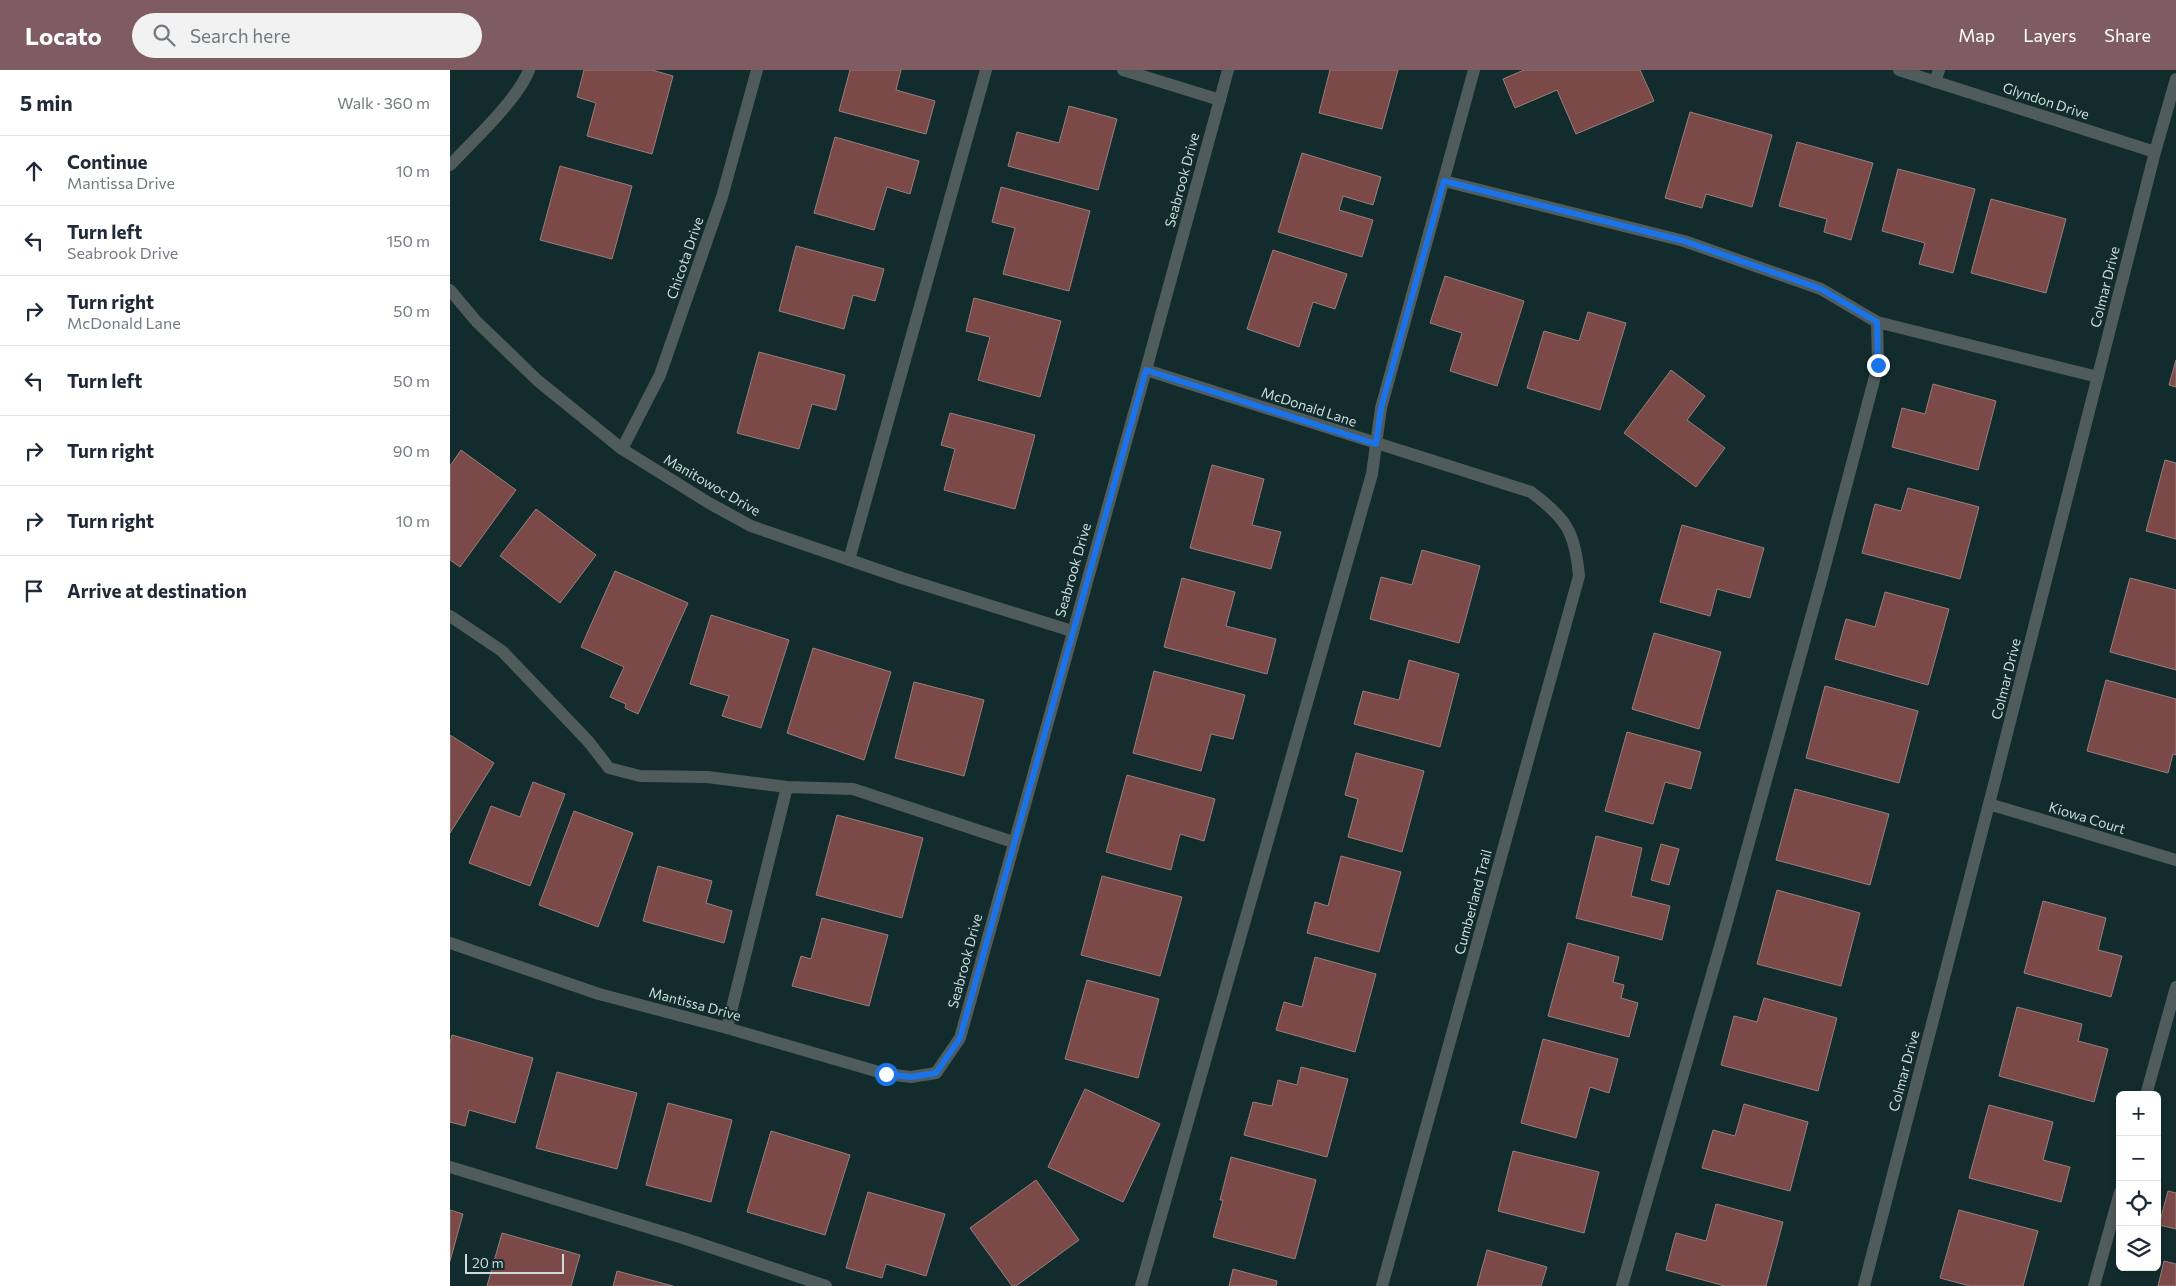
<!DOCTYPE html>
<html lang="en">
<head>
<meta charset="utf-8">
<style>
	body { margin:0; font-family:Commissioner,sans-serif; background:#f2f2f3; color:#1f2937 }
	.controls { position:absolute; right:15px; bottom:15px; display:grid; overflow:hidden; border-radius:8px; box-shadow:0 2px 8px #0003 }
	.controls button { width:45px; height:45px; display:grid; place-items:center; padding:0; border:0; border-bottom:1px solid #e0e1e3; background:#fff; color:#1f2937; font:25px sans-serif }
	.scale { position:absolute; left:15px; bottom:12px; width:99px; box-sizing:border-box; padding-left:5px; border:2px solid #ccdbdc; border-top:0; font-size:14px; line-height:18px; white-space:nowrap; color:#ccdbdc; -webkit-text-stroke:4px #122c2e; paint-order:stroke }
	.stop { position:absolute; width:15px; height:15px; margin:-11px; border:4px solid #1a73e8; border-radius:50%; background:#fff }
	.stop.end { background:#1a73e8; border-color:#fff; box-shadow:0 1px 5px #0008 }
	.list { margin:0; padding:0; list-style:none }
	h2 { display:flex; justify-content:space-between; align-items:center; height:65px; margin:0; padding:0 20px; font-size:21px }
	h2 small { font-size:16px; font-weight:400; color:#747a83 }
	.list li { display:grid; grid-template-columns:32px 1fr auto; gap:15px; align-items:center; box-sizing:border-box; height:70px; padding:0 20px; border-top:1px solid #e0e1e3 }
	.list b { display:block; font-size:19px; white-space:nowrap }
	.list p { margin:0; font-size:16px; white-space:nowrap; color:#747a83 }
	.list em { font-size:16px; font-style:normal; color:#747a83 }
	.icon { flex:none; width:28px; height:28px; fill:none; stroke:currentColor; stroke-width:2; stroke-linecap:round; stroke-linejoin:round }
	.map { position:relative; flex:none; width:1726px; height:1216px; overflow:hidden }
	header { display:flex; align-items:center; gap:30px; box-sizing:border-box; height:70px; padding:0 25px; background:#7f5c62; color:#fff }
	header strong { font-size:24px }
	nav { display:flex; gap:28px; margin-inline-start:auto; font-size:18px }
	.search { width:350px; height:45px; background:#f2f2f3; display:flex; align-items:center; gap:12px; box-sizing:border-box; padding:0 18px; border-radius:28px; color:#747a83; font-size:19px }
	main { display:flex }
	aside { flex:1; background:#fff }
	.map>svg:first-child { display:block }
	.building { fill:#7b4947; stroke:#987f7d }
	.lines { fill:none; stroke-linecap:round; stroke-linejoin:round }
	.service { stroke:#505b5c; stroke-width:12 }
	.minor { stroke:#505b5c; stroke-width:12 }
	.tertiary { stroke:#505b5c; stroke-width:12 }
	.route { stroke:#1a73e8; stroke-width:6 }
	.labels { text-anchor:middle; stroke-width:4; stroke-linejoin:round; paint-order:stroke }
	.street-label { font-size:14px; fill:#ccdbdc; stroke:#122c2e }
</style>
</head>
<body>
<header>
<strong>Locato</strong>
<div class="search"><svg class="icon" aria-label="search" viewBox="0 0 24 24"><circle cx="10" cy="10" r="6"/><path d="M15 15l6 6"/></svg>Search here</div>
<nav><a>Map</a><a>Layers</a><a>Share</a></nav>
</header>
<main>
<aside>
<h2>5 min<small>Walk · 360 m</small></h2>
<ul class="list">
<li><svg class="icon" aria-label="ahead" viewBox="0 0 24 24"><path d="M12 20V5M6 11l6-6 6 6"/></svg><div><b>Continue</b><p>Mantissa Drive</p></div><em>10 m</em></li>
<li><svg class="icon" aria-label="left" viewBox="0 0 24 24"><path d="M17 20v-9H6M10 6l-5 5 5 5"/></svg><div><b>Turn left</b><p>Seabrook Drive</p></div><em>150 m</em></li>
<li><svg class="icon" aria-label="right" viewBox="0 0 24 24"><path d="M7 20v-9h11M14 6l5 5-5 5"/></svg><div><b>Turn right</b><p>McDonald Lane</p></div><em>50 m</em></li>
<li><svg class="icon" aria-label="left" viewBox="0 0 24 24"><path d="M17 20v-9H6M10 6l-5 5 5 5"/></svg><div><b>Turn left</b></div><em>50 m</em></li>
<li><svg class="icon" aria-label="right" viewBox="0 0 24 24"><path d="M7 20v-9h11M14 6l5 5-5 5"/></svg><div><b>Turn right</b></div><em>90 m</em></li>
<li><svg class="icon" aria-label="right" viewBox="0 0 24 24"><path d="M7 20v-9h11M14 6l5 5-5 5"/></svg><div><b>Turn right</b></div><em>10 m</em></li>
<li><svg class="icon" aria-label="arrive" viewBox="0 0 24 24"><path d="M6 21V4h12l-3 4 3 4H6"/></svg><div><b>Arrive at destination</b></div></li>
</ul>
</aside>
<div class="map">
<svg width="1726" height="1216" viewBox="0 0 1726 1216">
	<rect width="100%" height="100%" fill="#122c2e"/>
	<!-- building -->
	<path class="building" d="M134 0H202L223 6 202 84 137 66 146 33 127 27Z
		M400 0H451L446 20 485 31 476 64 389 41Z
		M880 0H948L932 59 869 43Z
		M1074 0H1190L1204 31 1126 64 1107 20 1065 38 1053 9Z
		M619 36 667 49 648 120 558 96 567 62 609 73Z
		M1240 42 1322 65 1302 137 1256 124 1252 138 1215 128Z
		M385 67 469 91 460 124 437 117 424 160 364 143Z
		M1347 72 1423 93 1401 170 1374 162 1377 149 1329 136Z
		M852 83 931 107 923 135 893 126 889 140 923 150 912 187 828 162Z
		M110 96 182 116 162 189 90 170Z
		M1448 99 1525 119 1503 203 1469 194 1475 173 1432 161Z
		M551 117 640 141 619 221 553 204 565 158 542 152Z
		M1541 129 1616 149 1596 223 1521 203Z
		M346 176 434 199 425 231 403 225 394 259 329 241Z
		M823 180 897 204 885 239 863 232 849 277 797 259Z
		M995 206 1074 231 1047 316 1000 301 1012 263 980 253Z
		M524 228 611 251 590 327 528 310 540 267 516 261Z
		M1138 242 1176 253 1150 340 1077 318 1094 261 1129 271Z
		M309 282 395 305 386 340 362 334 349 379 287 363Z
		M1726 290V317L1719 315Z
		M1221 300 1255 326 1237 350 1275 378 1246 417 1174 363Z
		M1483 314 1546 331 1528 400 1442 377 1452 338 1475 344Z
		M500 343 585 365 565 439 494 420 505 379 491 375Z
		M11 380 66 420 10 497 0 490V396Z
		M1715 390 1726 393V469L1696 461Z
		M762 395 814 409 802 455 831 462 821 499 740 478Z
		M1458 418 1529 437 1510 509 1412 483 1425 434 1451 441Z
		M86 439 146 485 110 533 50 486Z
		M1232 455 1314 478 1300 528 1267 519 1260 546 1210 532Z
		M972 480 1030 496 1009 573 920 549 931 507 962 515Z
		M165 501 238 533 188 644 175 638 176 634 160 627 174 597 131 577Z
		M732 508 785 522 776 556 826 569 817 604 714 577Z
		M1680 508 1726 520V600L1660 582Z
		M1435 522 1499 539 1478 615 1385 589 1396 549 1425 557Z
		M261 545 339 570 311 658 272 646 279 626 240 614Z
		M1204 563 1271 582 1249 659 1182 639Z
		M363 578 441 602 414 690 337 663Z
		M959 590 1009 604 990 677 904 654 913 621 949 630Z
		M704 601 795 625 783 669 761 664 751 701 683 683Z
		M1656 610 1726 629V685L1723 684 1718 703 1637 681Z
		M464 612 534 630 514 706 445 688Z
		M1375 616 1468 641 1449 713 1356 688Z
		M1177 662 1251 682 1241 719 1215 712 1203 754 1155 741Z
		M0 665 44 693 0 763Z
		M906 683 974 701 952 782 898 767 908 729 895 725Z
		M677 705 765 729 754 771 730 764 721 800 656 782Z
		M83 712 115 724 80 816 19 793 41 736 70 747Z
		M1345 719 1439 744 1420 815 1326 790Z
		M124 741 183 763 148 857 89 835Z
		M387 745 473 768 452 848 366 825Z
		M1146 766 1192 778 1181 826 1220 836 1212 870 1126 848Z
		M1211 774 1229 779 1219 815 1201 810Z
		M891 786 951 802 929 882 857 863 865 832 878 836Z
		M208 796 262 811 256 833 282 841 274 873 193 851Z
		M652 806 732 827 710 906 631 885Z
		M1327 820 1410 843 1391 916 1307 894Z
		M1593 831 1656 848 1648 880 1672 886 1661 927 1574 903Z
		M372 848 438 865 419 936 342 916 351 886 361 889Z
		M1118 873 1169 887 1163 912 1174 915 1171 928 1188 933 1179 967 1098 946Z
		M865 887 926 904 905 982 826 960 834 932 852 937Z
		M637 910 709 929 688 1008 615 989Z
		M1314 928 1387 948 1368 1021 1271 995 1284 946 1307 952Z
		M1567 937 1632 954 1628 971 1658 979 1644 1032 1549 1006Z
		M2 965 83 988 65 1053 19 1040 15 1056 0 1052V973Z
		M1093 969 1168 989 1159 1023 1140 1017 1126 1068 1071 1053Z
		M851 997 898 1009 877 1087 794 1065 803 1032 822 1036 828 1010 847 1015Z
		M107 1002 187 1023 167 1099 86 1078Z
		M635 1019 710 1054 673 1132 598 1097Z
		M218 1033 282 1050 261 1132 196 1115Z
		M1294 1034 1358 1052 1340 1121 1252 1098 1263 1060 1285 1066Z
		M1539 1035 1603 1052 1593 1090 1620 1097 1611 1132 1519 1108Z
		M321 1061 400 1085 375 1165 297 1142Z
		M1063 1081 1149 1102 1134 1163 1048 1141Z
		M781 1087 866 1110 845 1189 763 1167 773 1130H770Z
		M586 1110 629 1170 566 1216H562L520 1158Z
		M1718 1121 1726 1123V1159L1709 1155Z
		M418 1122 495 1144 476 1206 436 1194 432 1208 396 1198Z
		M1266 1134 1333 1152 1316 1216H1275L1216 1200 1226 1163 1256 1171Z
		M0 1140 13 1144 0 1191Z
		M1509 1140 1588 1161 1573 1216H1520L1490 1208Z
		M52 1163 130 1185 121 1216H37Z
		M1037 1180 1097 1197 1091 1216H1027Z
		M1714 1191 1726 1194V1216H1708Z
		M783 1199 827 1211 826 1216H779Z
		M167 1201 223 1216H163Z"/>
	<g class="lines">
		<!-- service -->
		<path class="service" d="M673 0 770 30
			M1485 12 1489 0
			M0 95C22 72 68 29 79 0
			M994 111 1234 171 1371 219 1427 252 1648 307
			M399 490 536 0
			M0 546 52 581 138 671 159 698 190 706 257 707 337 717 277 958
			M337 717 403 719 563 772
			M1696 1025 1726 917
			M0 1097 233 1168 376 1216
			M691 1216 922 404 931 338 1024 0
			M1172 1216 1275 859 1371 511 1428 295 1427 252
			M1644 1216 1670 1122"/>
		<!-- minor -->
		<path class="minor" d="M1449 0 1705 82
			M0 220 26 251 87 310 172 379 259 433 301 456 452 508 622 561
			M172 379 210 305 272 127 307 0
			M1539 734 1726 790
			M0 873 149 924 277 958 436 1004 461 1007 486 1003 510 968 696 300
			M1414 1216 1539 734 1705 82 1726 9"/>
		<!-- tertiary -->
		<path class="tertiary" d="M778 0 696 300 1081 422C1117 449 1125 462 1129 506L932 1216"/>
	</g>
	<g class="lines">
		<!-- route -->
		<path class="route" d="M436 1004 461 1007 486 1003 510 968 696 300 926 374 931 338 994 111 1234 171 1371 219 1427 252 1428 295"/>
	</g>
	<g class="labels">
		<!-- street labels -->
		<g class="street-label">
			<text transform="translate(1596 31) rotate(18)" y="5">Glyndon Drive</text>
			<text transform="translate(732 110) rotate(-75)" y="5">Seabrook Drive</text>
			<text transform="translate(235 188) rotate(-71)" y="5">Chicota Drive</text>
			<text transform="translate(1655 217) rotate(-76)" y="5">Colmar Drive</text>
			<text transform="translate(859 337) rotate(18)" y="5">McDonald Lane</text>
			<text transform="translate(262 415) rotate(30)" y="5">Manitowoc Drive</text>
			<text transform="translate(623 500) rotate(-74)" y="5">Seabrook Drive</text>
			<text transform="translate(1556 609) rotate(-76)" y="5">Colmar Drive</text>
			<text transform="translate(1637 748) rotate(17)" y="5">Kiowa Court</text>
			<text transform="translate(1023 832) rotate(-75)" y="5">Cumberland Trail</text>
			<text transform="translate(515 891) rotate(-75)" y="5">Seabrook Drive</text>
			<text transform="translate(245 934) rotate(15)" y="5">Mantissa Drive</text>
			<text transform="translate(1454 1001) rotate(-75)" y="5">Colmar Drive</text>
		</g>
	</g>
</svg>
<div class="controls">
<button>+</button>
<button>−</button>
<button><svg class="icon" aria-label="locate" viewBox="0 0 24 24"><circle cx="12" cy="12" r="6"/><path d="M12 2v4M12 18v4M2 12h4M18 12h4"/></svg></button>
<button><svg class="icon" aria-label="layers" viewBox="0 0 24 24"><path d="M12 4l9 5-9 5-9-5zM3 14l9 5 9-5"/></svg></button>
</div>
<div class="scale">20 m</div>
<div class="stop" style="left:436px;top:1004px"></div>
<div class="stop end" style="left:1428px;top:295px"></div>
</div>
</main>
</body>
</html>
